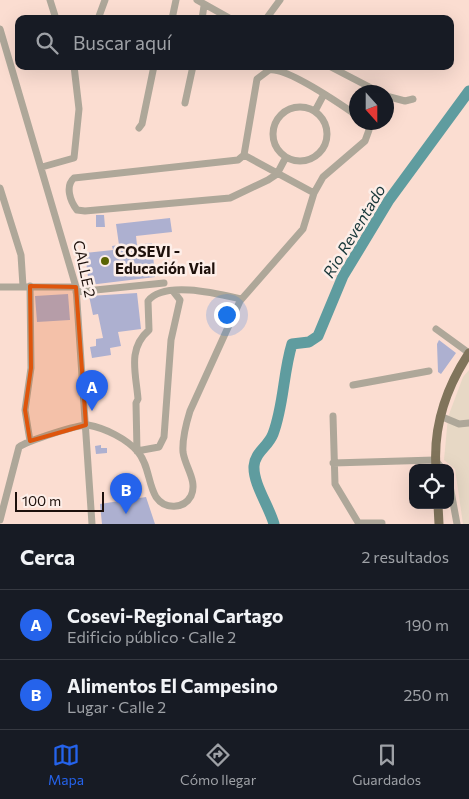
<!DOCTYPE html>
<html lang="es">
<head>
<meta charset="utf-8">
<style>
	body { margin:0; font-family:Commissioner,sans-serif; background:#242831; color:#f1f3f6 }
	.controls { position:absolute; right:15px; bottom:15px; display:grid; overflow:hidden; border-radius:10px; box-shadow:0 5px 20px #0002 }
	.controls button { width:45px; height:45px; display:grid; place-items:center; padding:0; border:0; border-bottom:1px solid #363941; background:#171b24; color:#f1f3f6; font:25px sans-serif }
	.compass { position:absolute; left:349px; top:85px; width:45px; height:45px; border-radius:50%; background:#171b24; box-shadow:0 5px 20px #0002; rotate:159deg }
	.scale { position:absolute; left:15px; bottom:12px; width:89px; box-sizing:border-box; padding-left:5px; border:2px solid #1d100b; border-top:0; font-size:14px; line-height:18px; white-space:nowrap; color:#1d100b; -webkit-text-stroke:4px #fdeee8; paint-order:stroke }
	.you { position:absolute; left:226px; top:314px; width:18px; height:18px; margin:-12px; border:4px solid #fff; border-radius:50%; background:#1a73e8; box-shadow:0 0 0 8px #1a73e833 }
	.badge { display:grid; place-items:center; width:32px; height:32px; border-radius:50%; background:#2563eb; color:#fff; font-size:16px; font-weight:700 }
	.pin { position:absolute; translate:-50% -41px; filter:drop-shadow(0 1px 2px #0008) }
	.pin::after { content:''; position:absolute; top:26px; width:18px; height:15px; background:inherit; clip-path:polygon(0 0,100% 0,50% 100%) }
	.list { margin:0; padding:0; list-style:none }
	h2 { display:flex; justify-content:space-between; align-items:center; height:65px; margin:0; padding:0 20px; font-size:21px }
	h2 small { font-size:16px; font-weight:400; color:#9ea1a6 }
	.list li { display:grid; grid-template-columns:32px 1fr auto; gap:15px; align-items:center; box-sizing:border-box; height:70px; padding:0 20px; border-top:1px solid #363941 }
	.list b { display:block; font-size:19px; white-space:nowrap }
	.list p { margin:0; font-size:16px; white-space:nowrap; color:#9ea1a6 }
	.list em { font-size:16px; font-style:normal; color:#9ea1a6 }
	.icon { flex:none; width:28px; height:28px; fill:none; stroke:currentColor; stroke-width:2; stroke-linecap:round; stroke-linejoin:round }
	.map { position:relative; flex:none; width:469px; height:524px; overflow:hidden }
	.search { position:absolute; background:#171b24; box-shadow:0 5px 20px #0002; left:15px; right:15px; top:15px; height:55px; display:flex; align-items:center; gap:12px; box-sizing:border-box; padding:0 18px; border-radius:10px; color:#9ea1a6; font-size:19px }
	.sheet { height:205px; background:#171b24 }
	nav { display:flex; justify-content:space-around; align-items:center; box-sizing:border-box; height:70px; border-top:1px solid #363941; background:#171b24; font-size:14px; color:#9ea1a6 }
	nav a { display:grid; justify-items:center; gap:2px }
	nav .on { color:#2563eb }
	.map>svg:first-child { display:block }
	.education { fill:#e7d8c5 }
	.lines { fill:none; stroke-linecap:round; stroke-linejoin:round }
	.river { stroke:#5f9c9f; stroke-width:11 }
	.building { fill:#adb0d0 }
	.minor { stroke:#aea799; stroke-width:7 }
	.major { stroke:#80745b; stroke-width:9 }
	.marked { fill:#de550c; fill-opacity:0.2; stroke:#de550c; stroke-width:4; stroke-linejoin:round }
	.poi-dot { fill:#5a6404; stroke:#fdeee8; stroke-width:2 }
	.labels { text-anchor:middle; stroke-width:5; stroke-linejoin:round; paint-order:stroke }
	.poi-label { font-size:15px; font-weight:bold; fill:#1d100b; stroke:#fdeee8; text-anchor:start }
	.street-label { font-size:15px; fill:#1d100b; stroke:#fdeee8 }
	.water-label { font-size:16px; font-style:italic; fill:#183739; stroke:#fdeee8 }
</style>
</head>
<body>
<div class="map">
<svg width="469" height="524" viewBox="0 0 469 524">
	<rect width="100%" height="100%" fill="#fbddd1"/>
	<!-- education -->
	<path class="education" d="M469 370V524H463L455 469 444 460 448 417 463 377Z"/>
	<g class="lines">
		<!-- river -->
		<path class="river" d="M274 524C269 506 253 484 254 466 255 452 268 447 273 434 284 405 283 373 292 344L309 342 318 336 343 276 389 200 469 91"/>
	</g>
	<!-- building -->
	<path class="building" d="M96 215H104L105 227H96Z
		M170 218 172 232 136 236 137 245 152 243 155 277 89 285 85 253 113 250 112 246 119 245 116 224Z
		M137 293 141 329 118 332 121 346 110 348 111 355 92 358 90 347 96 346V339L103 338 98 314 93 315 89 296Z
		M68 294 70 320 37 322 35 296Z
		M439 340 456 353 441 374 438 372 437 344Z
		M101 445V448H107V453L96 454 95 446Z
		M146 497 155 524H102L100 504Z"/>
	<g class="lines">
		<!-- minor -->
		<path class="minor" d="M50 0 56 19
			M197 0 231 19
			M98 19 105 0
			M172 19 176 0
			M202 19 204 6
			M266 19 280 0
			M0 29 76 287 92 524
			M329 66 379 92
			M386 96 405 101 413 99
			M185 103 193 66
			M273 134a27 27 0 1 1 54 0a27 27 0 1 1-54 0Z
			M315 111 324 94
			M139 128 142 124 154 66
			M244 155 314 193
			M286 157 277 174 268 180 230 198 85 211 77 210C70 201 65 186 74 178L238 160 244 155 257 79 269 70C287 67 340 104 356 115
			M42 167 74 158 79 109 74 66
			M0 188 21 255 23 286
			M30 286 31 368 25 410 30 441
			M0 287H76
			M76 292 164 283
			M436 329 469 353
			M353 385 429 371
			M333 416 335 484 359 524
			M440 416 459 424 469 423
			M137 451 136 403 138 399C136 373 127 349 149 330L148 301C164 280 219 294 241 299
			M137 451 159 447 164 437 171 340 180 300 173 291
			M333 463 435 460 442 468
			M450 486 457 524
			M0 520 19 447C27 441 79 424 88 425 105 428 127 439 138 452 149 465 148 484 156 497 165 510 184 509 191 496 198 481 185 467 183 452 182 438 186 424 190 411L240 301 303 229 314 193 323 177 365 141 369 130 366 122
			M359 523H382"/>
		<!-- major -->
		<path class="major" d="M436 468C433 425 446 388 469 353
			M438 505 439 524"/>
	</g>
	<!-- marked area -->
	<path class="marked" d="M30 286 76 287 86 425 30 441 25 410 31 368Z"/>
	<!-- markers -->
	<circle class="poi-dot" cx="105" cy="261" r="5"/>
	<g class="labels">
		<!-- poi labels -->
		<g class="poi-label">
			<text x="115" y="257">COSEVI -<tspan x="115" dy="17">Educación Vial</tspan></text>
		</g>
		<!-- street labels -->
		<g class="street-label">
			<text transform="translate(84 269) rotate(78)" y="5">CALLE 2</text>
		</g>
		<!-- water labels -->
		<g class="water-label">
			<text transform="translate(354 231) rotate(-59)" y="6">Rio Reventado</text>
		</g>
	</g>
</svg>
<div class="controls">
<button><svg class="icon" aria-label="locate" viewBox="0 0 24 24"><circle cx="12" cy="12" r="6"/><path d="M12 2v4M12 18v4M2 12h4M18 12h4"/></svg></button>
</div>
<svg class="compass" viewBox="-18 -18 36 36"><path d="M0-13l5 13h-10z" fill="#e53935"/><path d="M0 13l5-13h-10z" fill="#9ea1a6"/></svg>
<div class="scale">100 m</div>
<div class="you"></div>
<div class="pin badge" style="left:92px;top:411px">A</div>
<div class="pin badge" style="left:126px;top:514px">B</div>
<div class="search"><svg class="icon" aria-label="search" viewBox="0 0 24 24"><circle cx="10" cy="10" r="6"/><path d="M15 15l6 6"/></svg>Buscar aquí</div>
</div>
<section class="sheet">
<h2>Cerca<small>2 resultados</small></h2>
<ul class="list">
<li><span class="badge">A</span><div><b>Cosevi-Regional Cartago</b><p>Edificio público · Calle 2</p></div><em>190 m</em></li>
<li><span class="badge">B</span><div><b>Alimentos El Campesino</b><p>Lugar · Calle 2</p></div><em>250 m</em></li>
</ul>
</section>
<nav>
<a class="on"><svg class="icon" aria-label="map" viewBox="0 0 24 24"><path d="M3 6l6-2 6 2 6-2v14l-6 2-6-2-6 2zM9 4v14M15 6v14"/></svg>Mapa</a>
<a><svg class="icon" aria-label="directions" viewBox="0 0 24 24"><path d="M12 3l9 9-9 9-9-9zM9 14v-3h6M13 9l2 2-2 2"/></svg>Cómo llegar</a>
<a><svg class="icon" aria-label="saved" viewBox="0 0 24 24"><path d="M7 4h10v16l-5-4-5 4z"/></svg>Guardados</a>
</nav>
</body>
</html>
